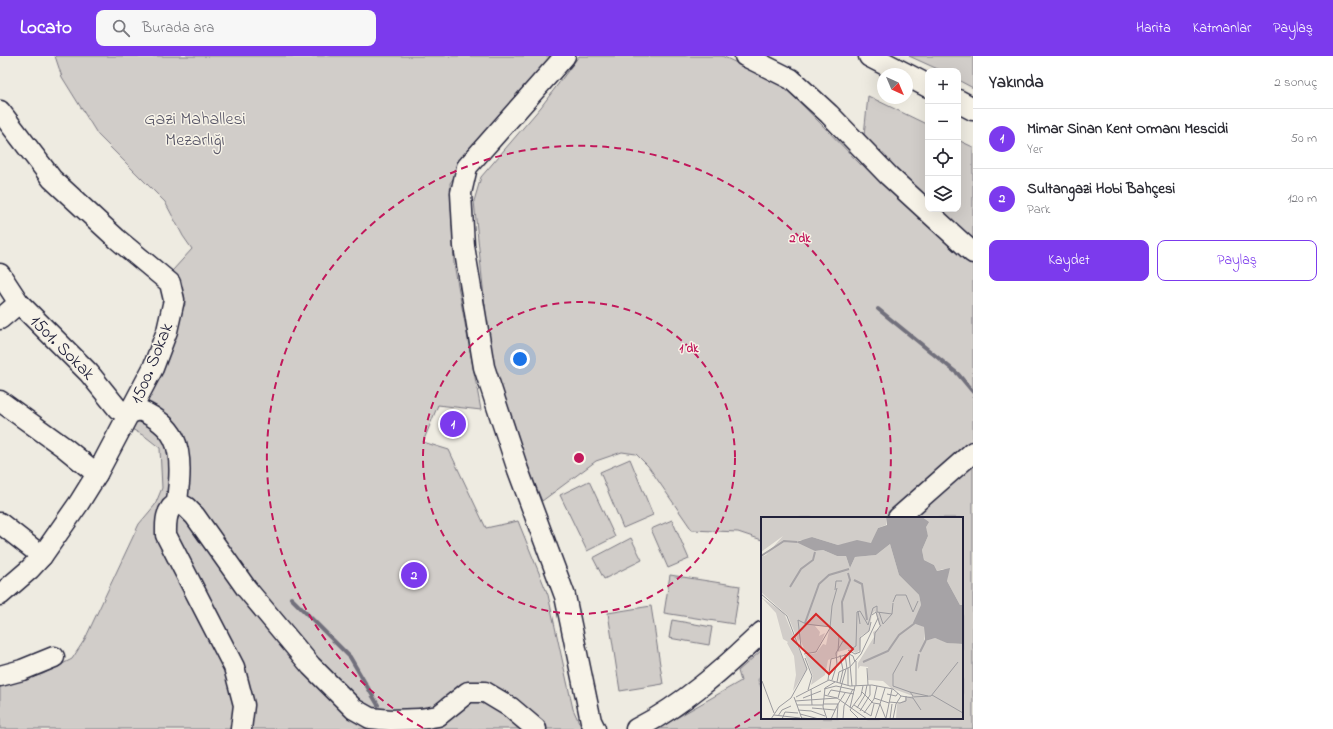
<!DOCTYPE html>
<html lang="tr">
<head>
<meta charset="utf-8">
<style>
	body { margin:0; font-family:"Indie Flower",sans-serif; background:#f7f7f7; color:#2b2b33 }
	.controls { position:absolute; right:12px; top:12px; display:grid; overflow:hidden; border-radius:8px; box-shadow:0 4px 16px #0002 }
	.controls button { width:36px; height:36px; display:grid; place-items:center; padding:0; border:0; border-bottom:1px solid #e1e1e2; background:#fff; color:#2b2b33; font:20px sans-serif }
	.compass { position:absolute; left:877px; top:12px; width:36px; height:36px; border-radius:50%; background:#fff; box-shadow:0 4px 16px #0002; rotate:136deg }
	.you { position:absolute; left:520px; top:303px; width:14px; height:14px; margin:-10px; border:3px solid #fff; border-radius:50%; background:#1a73e8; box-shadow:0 0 0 6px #1a73e833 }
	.badge { display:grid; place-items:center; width:26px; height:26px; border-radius:50%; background:#7c3aed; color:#fff; font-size:13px; font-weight:700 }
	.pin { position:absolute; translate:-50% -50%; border:2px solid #fff; box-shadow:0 1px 4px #0006 }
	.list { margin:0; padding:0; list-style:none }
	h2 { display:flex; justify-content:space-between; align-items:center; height:52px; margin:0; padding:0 16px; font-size:17px }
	h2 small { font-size:13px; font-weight:400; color:#7c7c81 }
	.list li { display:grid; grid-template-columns:26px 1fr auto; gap:12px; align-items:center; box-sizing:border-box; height:60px; padding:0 16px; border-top:1px solid #e1e1e2 }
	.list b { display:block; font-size:15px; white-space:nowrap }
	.list p { margin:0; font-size:13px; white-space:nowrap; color:#7c7c81 }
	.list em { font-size:13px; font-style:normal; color:#7c7c81 }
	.actions { display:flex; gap:8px; padding:12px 16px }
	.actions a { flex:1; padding:9px 0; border:1px solid #7c3aed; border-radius:8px; text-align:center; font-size:14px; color:#7c3aed }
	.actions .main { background:#7c3aed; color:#fff }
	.icon { flex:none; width:22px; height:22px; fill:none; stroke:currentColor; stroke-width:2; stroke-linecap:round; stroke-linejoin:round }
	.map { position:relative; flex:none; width:973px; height:673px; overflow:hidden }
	header { display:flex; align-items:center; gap:24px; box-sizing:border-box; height:56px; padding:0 20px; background:#7c3aed; color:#fff }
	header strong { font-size:19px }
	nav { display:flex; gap:22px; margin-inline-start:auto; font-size:14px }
	.search { width:280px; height:36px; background:#f7f7f7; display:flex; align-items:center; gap:10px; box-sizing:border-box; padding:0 14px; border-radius:8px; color:#7c7c81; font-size:15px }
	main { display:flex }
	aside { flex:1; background:#fff }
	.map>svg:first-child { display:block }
	.green { fill:#d1cdc9; stroke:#7a7882 }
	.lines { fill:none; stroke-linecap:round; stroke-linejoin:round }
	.stream { stroke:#716f7b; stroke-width:4 }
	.minor-casing { stroke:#22223b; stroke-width:23 }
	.major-casing { stroke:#22223b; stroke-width:25 }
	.minor { stroke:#f7f3e8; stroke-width:20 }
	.major { stroke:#f7f3e8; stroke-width:22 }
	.ring { fill:none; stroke:#c2185b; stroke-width:2; stroke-dasharray:7 5 }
	.labels { text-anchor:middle; stroke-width:3; stroke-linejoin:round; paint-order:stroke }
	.park-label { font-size:18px; fill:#575566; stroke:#f7f3e8 }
	.street-label { font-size:18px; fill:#22223b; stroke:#f7f3e8 }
	.inset-river { fill:none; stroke:#a6a3a6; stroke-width:2 }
	.inset-road { fill:none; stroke:#9c9b9f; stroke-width:1 }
	.view { fill:#d62828; fill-opacity:0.15; stroke:#d62828; stroke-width:2 }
	.inset-edge { fill:none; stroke:#22223b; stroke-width:2 }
	.centre { fill:#c2185b; stroke:#f7f3e8; stroke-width:2 }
	.ring-label { font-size:12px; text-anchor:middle; font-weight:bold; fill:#c2185b; stroke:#f7f3e8; stroke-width:3; stroke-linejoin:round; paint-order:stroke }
</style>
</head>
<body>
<header>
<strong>Locato</strong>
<div class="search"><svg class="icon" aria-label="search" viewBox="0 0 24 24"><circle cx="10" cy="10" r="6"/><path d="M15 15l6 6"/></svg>Burada ara</div>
<nav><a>Harita</a><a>Katmanlar</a><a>Paylaş</a></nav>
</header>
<main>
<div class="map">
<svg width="973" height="673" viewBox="0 0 973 673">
	<rect width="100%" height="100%" fill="#eeebe1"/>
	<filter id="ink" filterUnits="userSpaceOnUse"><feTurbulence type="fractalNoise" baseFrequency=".025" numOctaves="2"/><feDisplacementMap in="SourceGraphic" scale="8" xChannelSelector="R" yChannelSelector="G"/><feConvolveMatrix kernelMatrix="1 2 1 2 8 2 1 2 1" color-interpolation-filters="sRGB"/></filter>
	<g filter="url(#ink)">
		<!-- green -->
		<path class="green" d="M55 0H558L478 88 450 127 454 208 481 354 438 349 423 386 449 394 486 472 518 465 548 539 573 653 582 673H0V631L43 618 72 603 85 583 139 468 155 449 162 432 160 392 146 381 130 372 178 259 185 249 184 239 173 214 192 193 183 180 165 146 98 79 62 21Z
			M579 0H722L782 28 861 109 868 40 928 69V153H958V84L973 91V673H657L741 625 738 615 762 594V618L758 624 762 633V662H962V462H762V484L738 476 692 474 648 410 636 398 622 396 596 405 542 445 511 369 490 298 474 145 481 121 541 51Z
			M909 0H973V32L958 24V15H942Z
			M630 403 653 459 623 472 600 416Z
			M589 425 615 481 587 495 560 439Z
			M672 464 689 503 668 512 651 473Z
			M631 482 642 504 604 523 593 502Z
			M670 519 740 530 734 568 664 557Z
			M651 550 663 628 620 635 608 557Z
			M672 564 712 571 709 589 669 582Z"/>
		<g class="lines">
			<!-- stream -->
			<path class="stream" d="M878 253 958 318 973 336
				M291 542 350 601 378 649"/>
			<defs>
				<g id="minor">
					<path d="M565 0 467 111 461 137 464 190 484 311 518 414 565 540 591 665 595 673"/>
					<path d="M745 0 791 23 829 58 889 120 973 197"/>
					<path d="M0 55 52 123 117 183 170 227 174 244 167 275 153 312 97 418 79 447 42 500 30 513 0 539"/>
					<path id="s1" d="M0 218 19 247 89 317 118 353 130 357 140 354C175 370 182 389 179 427 178 433 178 439 177 445 176 448 173 450 171 452 165 460 166 470 166 479L234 611 244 649 241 673"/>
					<path d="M0 263 19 247"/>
					<path d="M0 345 65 392 97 418"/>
					<path d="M177 447 186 451 195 460 246 532 311 610 354 653 370 662 391 664 420 663 438 660 468 636H485L510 651 536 673"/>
					<path d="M898 462 973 396"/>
					<path d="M0 467 42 500"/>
					<path d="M0 620 22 614 54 601"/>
					<path d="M636 673C683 649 723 613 762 576"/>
				</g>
				<path id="major" d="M870 0 905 18
					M907 19 928 30
					M958 45 973 53"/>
			</defs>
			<!-- minor casing -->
			<use href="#minor" class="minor-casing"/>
			<!-- major casing -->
			<use href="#major" class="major-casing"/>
			<!-- minor -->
			<use href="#minor" class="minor"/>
			<!-- major -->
			<use href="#major" class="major"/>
		</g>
	</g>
	<!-- distance rings -->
	<g class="ring">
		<circle cx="579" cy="402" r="156"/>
		<path d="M760 656A312 312 0 0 1 735 672M423 672A312 312 0 1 1 885 462"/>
	</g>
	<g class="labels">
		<!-- park labels -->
		<g class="park-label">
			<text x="195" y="68">Gazi Mahallesi<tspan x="195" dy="21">Mezarlığı</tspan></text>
		</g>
		<!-- street labels -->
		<g class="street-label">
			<text dy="6" stroke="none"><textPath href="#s1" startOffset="97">1501. Sokak</textPath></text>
			<text transform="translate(151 307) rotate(-68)" y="6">1500. Sokak</text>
		</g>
	</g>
	<!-- overview -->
	<g transform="translate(761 461)">
		<rect width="202" height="202" fill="#eeebe1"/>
		<path d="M0 0H125V8L117 11 111 26 96 25 77 28 51 20 46 23H38L54 34 62 33 76 39H85L89 51 94 40 115 38 129 27 138 58 158 78 160 88 156 106 163 110V122L165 125 167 122 174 121 189 126 202 127V202H135L136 187 144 183V180L152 179 130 171 122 164 107 163V150L99 149 97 152V146L113 120 112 115 119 111 114 94 111 97 108 114 100 119 99 133 95 136 87 132 77 135 76 139 67 143 64 158 50 168 52 159 44 138 55 136 62 127 65 128 69 109H54L59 115 58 119 64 116 62 121 55 135 45 137 39 122 37 124 27 99 0 75V40L5 38 22 19 0 35ZM161 0H202V88H199L186 64 187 54 182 52 176 54 173 48 163 43 161 33 167 19ZM0 80 23 96 46 152 32 174 35 158 33 139 26 126 27 125 22 122 15 96Z" fill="#d1cdc9"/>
		<path d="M125 0H161L168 5 165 10 167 19 161 33 163 43 173 48 176 54 189 51 186 64 199 88H202V127L186 126 174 121 164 124 163 110 152 106 160 88 158 78 138 58 129 27 115 38 94 40 89 51 85 39H76L62 33 54 34 35 25 51 20 77 28 96 23 110 26 117 11 126 8Z" fill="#a6a3a6"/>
		<path class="inset-river" d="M0 39 23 24 36 25M93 63 101 67 106 103M29 70 40 52 52 43 54 35M44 106 58 67 68 58 88 52M82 106 81 85 89 63 87 56M159 135 165 123M102 145 127 134 138 118 154 106M155 154 158 137"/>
		<path class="inset-road" d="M74 73 75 64H81M0 77 26 99 46 152 30 181 18 190 10 202M132 85 135 78H145L152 95 157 84M116 89V95L131 97M97 94 99 107M118 95 122 107 131 97 132 86M111 98 115 95 119 108M70 110 78 120 77 134M113 127 114 116 120 108M40 130 37 103 45 107 70 110M87 133 94 137 99 135V121L108 114 110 105M43 137 55 135 69 111 71 89 76 71M84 137 86 152M88 137 91 169M79 138 82 153 79 166M142 139 132 157V169L149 175 152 179M44 141 51 159 47 173M87 151V168M106 151 107 168M67 163 70 142 88 137 92 139 94 145M71 163 76 147 75 136 82 124 92 131 95 129 96 95 99 94 107 108 112 91 116 89M1 164 13 196M76 165 78 155 89 150 100 137 117 101M95 169V144M124 171 119 187 125 202M50 172 51 188M63 172 75 169 94 173M101 175 112 186 119 187 114 202M149 175 167 179M126 177 135 179 137 176M63 178 76 181 106 202M67 178 70 173 93 177M171 178 202 196M140 179 152 181 160 193M33 180 41 202M35 180 68 163 89 169 111 168 132 172 140 179M151 180 170 179 197 145M42 181 60 174M77 181 85 152M113 181 128 186M34 184 76 181M128 185 139 186 145 184V179M62 187H77L70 202M36 188H62M93 188 110 199 113 187M51 191 74 193M89 191 94 169M96 191 104 178 106 168M37 193 50 194 64 199M99 194 109 178V168M103 196 113 182 116 169M39 197 58 202M13 198 39 201M17 199 21 193 30 189M40 201 53 202M125 201 131 172M21 202 24 195 37 196M66 202 62 190 64 171 74 165M76 202 77 187 84 176M82 202 83 189 92 172M98 202 89 193 100 178 102 169M129 202 131 187M132 202 135 187 140 179"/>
		<path class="view" d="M55 97 92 132 68 157 31 122Z"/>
		<rect width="202" height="202" class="inset-edge"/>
	</g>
	<circle cx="579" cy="402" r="6" class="centre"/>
	<g class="ring-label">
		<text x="800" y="186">2 dk</text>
		<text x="689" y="296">1 dk</text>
	</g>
</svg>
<div class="controls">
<button>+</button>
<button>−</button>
<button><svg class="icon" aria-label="locate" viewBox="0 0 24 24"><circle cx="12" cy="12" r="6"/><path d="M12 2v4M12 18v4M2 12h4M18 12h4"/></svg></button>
<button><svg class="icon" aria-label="layers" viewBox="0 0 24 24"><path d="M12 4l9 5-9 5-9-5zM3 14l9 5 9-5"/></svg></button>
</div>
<svg class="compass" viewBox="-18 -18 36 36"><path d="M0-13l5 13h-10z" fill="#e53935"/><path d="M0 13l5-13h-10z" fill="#7c7c81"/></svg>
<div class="you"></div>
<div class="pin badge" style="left:453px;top:368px">1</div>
<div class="pin badge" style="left:414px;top:519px">2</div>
</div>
<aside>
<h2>Yakında<small>2 sonuç</small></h2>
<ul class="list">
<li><span class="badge">1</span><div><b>Mimar Sinan Kent Ormanı Mescidi</b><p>Yer</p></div><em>50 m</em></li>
<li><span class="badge">2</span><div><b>Sultangazi Hobi Bahçesi</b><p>Park</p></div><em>120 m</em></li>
</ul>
<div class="actions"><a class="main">Kaydet</a><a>Paylaş</a></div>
</aside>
</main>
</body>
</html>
